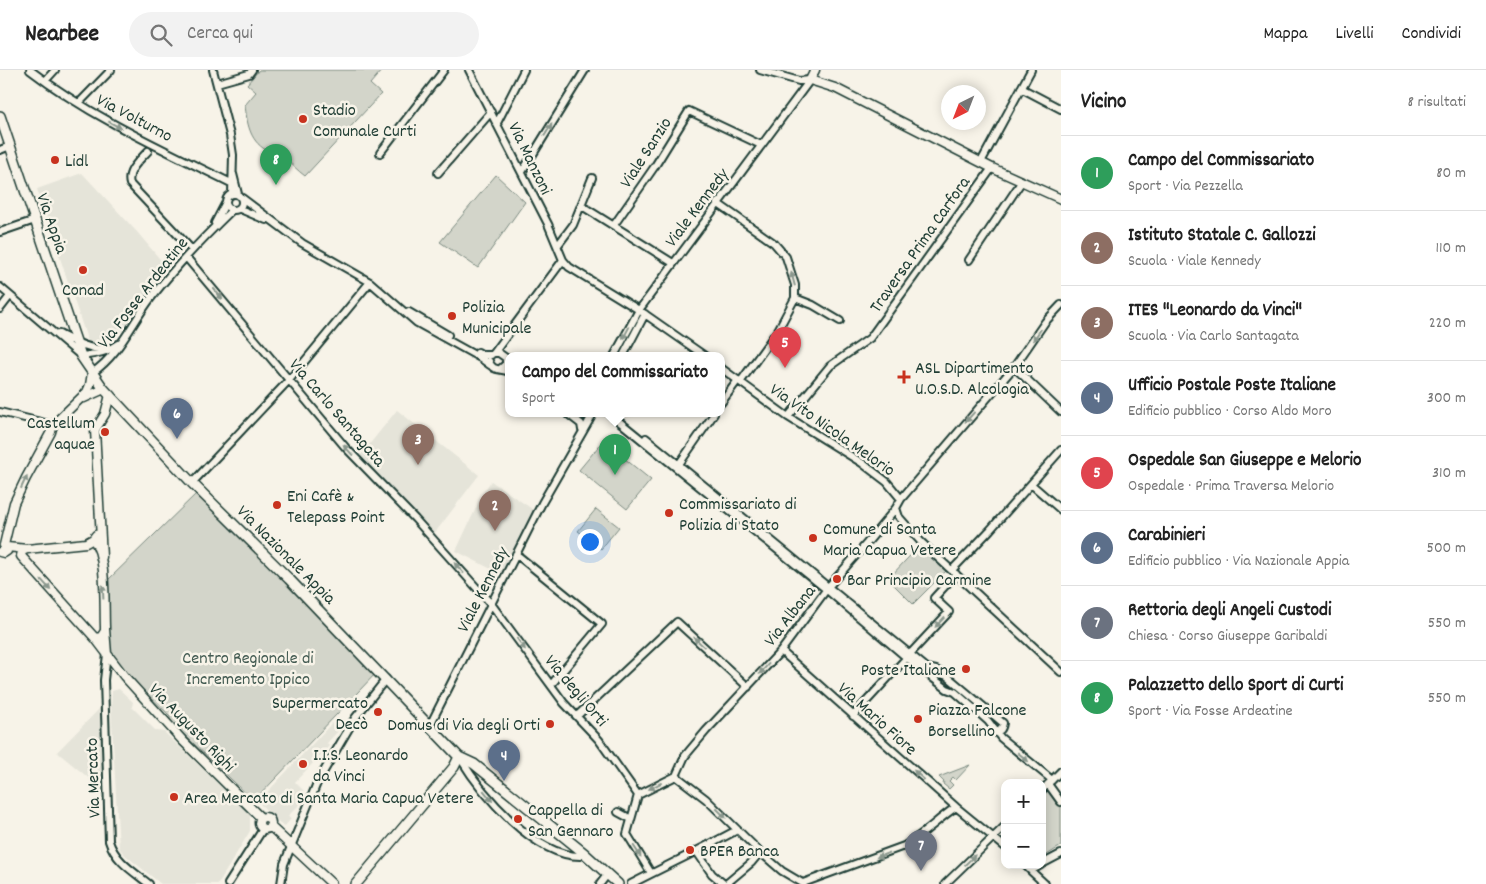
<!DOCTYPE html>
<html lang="it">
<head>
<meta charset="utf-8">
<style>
	body { margin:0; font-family:Dekko,sans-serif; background:#f2f2f2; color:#222 }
	.controls { position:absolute; right:15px; bottom:15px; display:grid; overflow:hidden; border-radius:10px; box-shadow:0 2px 12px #0003 }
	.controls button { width:45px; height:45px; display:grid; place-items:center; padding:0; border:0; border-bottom:1px solid #e0e0e0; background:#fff; color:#222; font:25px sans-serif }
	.compass { position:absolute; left:941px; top:15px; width:45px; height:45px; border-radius:50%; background:#fff; box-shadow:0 2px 12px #0003; rotate:222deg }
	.you { position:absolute; left:589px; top:471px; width:18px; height:18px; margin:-12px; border:4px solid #fff; border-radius:50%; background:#1a73e8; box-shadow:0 0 0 8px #1a73e833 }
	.badge { display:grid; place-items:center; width:32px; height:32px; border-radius:50%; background:#0f766e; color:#fff; font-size:16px; font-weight:700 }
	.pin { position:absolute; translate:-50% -41px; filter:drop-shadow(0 1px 2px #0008) }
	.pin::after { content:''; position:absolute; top:26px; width:18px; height:15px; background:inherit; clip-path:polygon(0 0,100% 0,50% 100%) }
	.popup { position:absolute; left:505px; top:282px; width:220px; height:65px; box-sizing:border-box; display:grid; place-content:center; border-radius:10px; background:#fff; filter:drop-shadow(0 1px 4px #0005); font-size:16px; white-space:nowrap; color:#767676 }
	.popup b { font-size:19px; color:#222 }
	.popup::after { content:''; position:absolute; left:50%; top:100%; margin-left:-10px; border:10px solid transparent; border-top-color:#fff }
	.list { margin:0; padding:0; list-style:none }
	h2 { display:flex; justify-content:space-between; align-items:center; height:65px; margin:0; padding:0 20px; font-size:21px }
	h2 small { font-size:16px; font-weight:400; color:#767676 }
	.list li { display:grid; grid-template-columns:32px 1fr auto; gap:15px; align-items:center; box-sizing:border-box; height:75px; padding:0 20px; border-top:1px solid #e0e0e0 }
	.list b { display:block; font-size:19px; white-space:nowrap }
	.list p { margin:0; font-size:16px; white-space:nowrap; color:#767676 }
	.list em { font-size:16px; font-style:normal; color:#767676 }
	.icon { flex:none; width:28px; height:28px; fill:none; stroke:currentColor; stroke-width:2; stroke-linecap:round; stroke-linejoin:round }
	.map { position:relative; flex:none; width:1061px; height:814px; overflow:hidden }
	header { display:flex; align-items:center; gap:30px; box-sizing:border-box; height:70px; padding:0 25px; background:#fff; border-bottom:1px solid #e0e0e0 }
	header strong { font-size:24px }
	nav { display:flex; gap:28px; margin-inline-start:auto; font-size:18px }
	.search { width:350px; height:45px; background:#f2f2f2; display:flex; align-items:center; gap:12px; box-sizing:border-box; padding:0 18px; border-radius:28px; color:#767676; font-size:19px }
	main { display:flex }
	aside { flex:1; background:#fff }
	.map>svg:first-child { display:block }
	.built { fill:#e5e4d9 }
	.green { fill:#d3d5ca; stroke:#79897f }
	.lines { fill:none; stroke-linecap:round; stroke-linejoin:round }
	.minor-casing { stroke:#1f3d34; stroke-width:10 }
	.tertiary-casing { stroke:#1f3d34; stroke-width:11 }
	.secondary-casing { stroke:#1f3d34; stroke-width:12 }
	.minor { stroke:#f7f3e8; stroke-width:6 }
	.tertiary { stroke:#f7f3e8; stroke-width:8 }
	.secondary { stroke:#f7f3e8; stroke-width:9 }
	.oneway { fill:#8b988e }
	.poi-dot { fill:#c8321e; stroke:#f7f3e8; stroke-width:2 }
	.labels { text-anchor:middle; stroke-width:5; stroke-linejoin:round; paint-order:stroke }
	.poi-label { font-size:18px; fill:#1f3d34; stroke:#f7f3e8; text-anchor:start }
	.street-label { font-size:18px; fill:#1f3d34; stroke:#f7f3e8 }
	.park-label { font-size:18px; fill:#435b52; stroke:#f7f3e8 }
</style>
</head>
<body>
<header>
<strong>Nearbee</strong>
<div class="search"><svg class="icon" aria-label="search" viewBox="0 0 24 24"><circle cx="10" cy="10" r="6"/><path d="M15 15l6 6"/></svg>Cerca qui</div>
<nav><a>Mappa</a><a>Livelli</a><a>Condividi</a></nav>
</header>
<main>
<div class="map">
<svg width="1061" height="814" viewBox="0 0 1061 814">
	<rect width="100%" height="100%" fill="#f7f3e8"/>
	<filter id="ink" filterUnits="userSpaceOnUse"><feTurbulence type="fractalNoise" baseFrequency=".02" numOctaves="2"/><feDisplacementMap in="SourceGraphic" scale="10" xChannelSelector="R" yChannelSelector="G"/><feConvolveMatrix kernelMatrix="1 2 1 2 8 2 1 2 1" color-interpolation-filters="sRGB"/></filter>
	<g filter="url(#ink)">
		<!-- built -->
		<path class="built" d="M82 103 137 162 170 201 119 264 107 271 100 273 88 272 37 119Z
			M397 340 479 405 434 464 360 386Z
			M491 411 535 441 503 505 456 481 483 423Z
			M119 619 133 632 132 637 156 661 164 662 250 744V761L218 814H161L124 784 119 778 111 636 112 621Z
			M105 633 107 713 96 714 57 682Z
			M332 653 339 660 327 673 329 676 295 712 304 721 301 724 305 729 288 746 291 749 284 757 258 732Z"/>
		<!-- green -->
		<path class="green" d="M259 0H382L370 14 381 24 305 106C298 101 291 93 284 88 278 85 271 84 266 80 249 70 247 52 245 35L256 22 247 14Z
			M496 105 525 132 478 198 440 172Z
			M603 371 651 410 627 439 579 400Z
			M200 420 378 601 254 731 170 651V646L142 619 108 581 107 511Z
			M596 439 619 457 601 479 578 461Z
			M922 473 949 498 913 534 888 509Z
			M970 695 956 710 953 707 949 711 953 715 949 719 943 714 944 712 939 707Z
			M1048 719 1061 737V776L1042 788V724Z"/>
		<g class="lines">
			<defs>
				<path id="minor" d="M30 0C91 47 162 79 231 113
					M213 0 230 65 233 85 232 124
					M469 0 548 154 563 190 569 197 639 240 705 286
					M760 0 799 11 810 10
					M45 11 55 0
					M217 13 249 4 252 0
					M1021 18 1061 39
					M79 33 111 0
					M497 53 524 0
					M0 80 10 76
					M148 81C140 90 126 101 130 114L192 180
					M380 83 444 0
					M981 92 1031 0
					M522 102 585 0
					M438 103 491 42
					M233 104 238 124
					M226 132a8 8 0 1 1 16 0a8 8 0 1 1-16 0Z
					M242 128 302 173 370 212 417 253 482 289 490 295
					M717 133 774 173 786 187 795 215V228L778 260 741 311
					M582 136 673 193
					M240 139 266 150
					M215 153 226 132
					M614 155 655 96 689 41 761 75
					M0 162 35 150
					M558 175 573 155 592 108
					M186 187 346 378 415 449 492 535 564 633 599 670 638 725
					M969 190 1022 111
					M0 217 81 286C95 284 106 283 118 274
					M795 228 813 235 840 251
					M0 239 10 226
					M409 242 448 265
					M59 264C73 271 94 282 109 278
					M478 282 483 285H491
					M494 283 563 190
					M494 283H499L506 288V294L500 299
					M614 286 639 240 810 10
					M623 286 645 244
					M489 291C492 302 501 298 509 302
					M1014 297 1061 342
					M721 298 788 347 862 393 887 412 901 429
					M92 303C119 285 132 253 151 228 176 196 203 168 232 140
					M721 333 738 310
					M0 342 53 355
					M568 344 581 354 582 360
					M610 344 827 520 907 588 947 619 955 622 988 651 1001 668 1052 710
					M572 346 591 345V344
					M788 347 830 296 870 268 992 98
					M646 368 910 584 949 542 934 528 956 504
					M677 397 714 344
					M192 413 290 309 370 212
					M1031 414 1061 440
					M896 438 899 447 921 472 1061 602
					M516 484 602 554 551 615
					M952 500 990 460 1061 380
					M781 581 956 737
					M107 584 104 610 109 771C115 791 134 802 149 814
					M577 646 677 552 748 617
					M853 646 910 584 927 598 936 600 947 606 1003 653C1002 659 1001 661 995 662
					M430 655 542 433 593 344
					M460 688C482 724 534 786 580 786L584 783
					M676 706 706 729 758 780 782 801 804 814
					M1048 714 1061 732
					M1042 720 1061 701
					M618 742 631 749
					M697 782 712 804 724 814
					M1042 794 1061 784
					M1025 795 1031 801 1041 795
					M1031 801 1045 814
					M651 803 627 764 638 725 676 706 685 686 706 661 781 581 829 516 867 473 896 438 901 429 1014 297 1045 252 1061 235
					M803 813 904 776C923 765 938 749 956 737L1005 777
					M228 814 263 759
					M281 814 284 794 317 713 355 648 386 609
					M600 814 607 805
					M631 814C666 796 702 779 737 760
					M726 814 751 793 760 782
					M945 814 1005 756"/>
				<path id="tertiary" d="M815 0 810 10 835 18 992 98 1061 129
					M84 328 104 319
					M93 469C107 486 104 534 105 557V561L101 567 95 568
					M4 475 14 433 26 408 51 362 53 355 87 322 90 315 92 303
					M7 477 27 479 86 473 93 469 96 465
					M27 479 22 481 21 486 95 568 124 606 183 671 261 748
					M0 482 4 483 7 481V477L4 475
					M102 487 95 360 105 344 110 325
					M105 559 107 584
					M259 753a6 6 0 1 1 12 0a6 6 0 1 1-12 0Z
					M271 757 332 814"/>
				<path id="secondary" d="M0 46 81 286 103 318 192 413 289 509 459 687 474 694 584 783 618 814
					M356 814 454 697 459 687"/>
			</defs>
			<!-- minor casing -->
			<use href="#minor" class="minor-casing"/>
			<!-- tertiary casing -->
			<use href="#tertiary" class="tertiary-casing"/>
			<!-- secondary casing -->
			<use href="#secondary" class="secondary-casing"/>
			<!-- minor -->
			<use href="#minor" class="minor"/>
			<!-- tertiary -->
			<use href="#tertiary" class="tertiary"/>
			<!-- secondary -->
			<use href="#secondary" class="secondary"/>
		</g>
		<!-- one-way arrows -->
		<defs><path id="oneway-solid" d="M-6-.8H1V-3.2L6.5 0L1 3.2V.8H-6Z" transform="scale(1.25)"/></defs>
		<g class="oneway">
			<use href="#oneway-solid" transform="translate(115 55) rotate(28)"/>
			<use href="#oneway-solid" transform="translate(548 60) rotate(-58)"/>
			<use href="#oneway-solid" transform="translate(793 209) rotate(-105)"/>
			<use href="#oneway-solid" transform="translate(218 224) rotate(50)"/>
			<use href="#oneway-solid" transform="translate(626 263) rotate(118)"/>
			<use href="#oneway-solid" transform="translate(1037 265) rotate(124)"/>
			<use href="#oneway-solid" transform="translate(970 347) rotate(132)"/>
			<use href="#oneway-solid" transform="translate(348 380) rotate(-132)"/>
			<use href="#oneway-solid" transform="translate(24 412) rotate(-65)"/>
			<use href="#oneway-solid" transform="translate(459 498) rotate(-132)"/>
			<use href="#oneway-solid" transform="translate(46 515) rotate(48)"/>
			<use href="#oneway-solid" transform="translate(103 522) rotate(-93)"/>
			<use href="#oneway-solid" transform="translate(940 552) rotate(133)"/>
			<use href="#oneway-solid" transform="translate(699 572) rotate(-137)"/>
			<use href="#oneway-solid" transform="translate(521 574) rotate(53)"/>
			<use href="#oneway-solid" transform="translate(764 599) rotate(132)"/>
			<use href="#oneway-solid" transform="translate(1023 687) rotate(40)"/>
			<use href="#oneway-solid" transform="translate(919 705) rotate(-138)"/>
			<use href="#oneway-solid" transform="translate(655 716) rotate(153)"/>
			<use href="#oneway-solid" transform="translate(488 726) rotate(51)"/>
			<use href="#oneway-solid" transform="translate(721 743) rotate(45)"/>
			<use href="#oneway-solid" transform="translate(637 781) rotate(57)"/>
			<use href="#oneway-solid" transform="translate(883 785) rotate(159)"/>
			<use href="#oneway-solid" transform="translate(970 790) rotate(-44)"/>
		</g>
	</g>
	<!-- markers -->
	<g class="poi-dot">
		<circle cx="303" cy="49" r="5"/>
		<circle cx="55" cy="90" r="5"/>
		<circle cx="83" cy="200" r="5"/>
		<circle cx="452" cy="246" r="5"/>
		<path d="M901.5 299.5h5v5h5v5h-5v5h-5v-5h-5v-5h5z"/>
		<circle cx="105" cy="362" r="5"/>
		<circle cx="277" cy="435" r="5"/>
		<circle cx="669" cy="443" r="5"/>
		<circle cx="813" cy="468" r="5"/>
		<circle cx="837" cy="509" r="5"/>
		<circle cx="966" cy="599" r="5"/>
		<circle cx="378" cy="642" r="5"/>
		<circle cx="918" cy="649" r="5"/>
		<circle cx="550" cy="654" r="5"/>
		<circle cx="303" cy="694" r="5"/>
		<circle cx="174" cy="727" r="5"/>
		<circle cx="518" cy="749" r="5"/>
		<circle cx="690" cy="780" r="5"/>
	</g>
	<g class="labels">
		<!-- poi labels -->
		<g class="poi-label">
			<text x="313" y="45">Stadio<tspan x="313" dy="21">Comunale Curti</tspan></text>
			<text x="65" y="96">Lidl</text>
			<text x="83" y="225" text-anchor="middle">Conad</text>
			<text x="462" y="242">Polizia<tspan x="462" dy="21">Municipale</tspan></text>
			<text x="915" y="303">ASL Dipartimento<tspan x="915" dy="21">U.O.S.D. Alcologia</tspan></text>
			<text x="95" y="358" text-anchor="end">Castellum<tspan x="95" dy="21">aquae</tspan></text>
			<text x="287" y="431">Eni Cafè &amp;<tspan x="287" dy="21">Telepass Point</tspan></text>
			<text x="679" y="439">Commissariato di<tspan x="679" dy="21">Polizia di Stato</tspan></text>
			<text x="823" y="464">Comune di Santa<tspan x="823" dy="21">Maria Capua Vetere</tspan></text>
			<text x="847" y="515">Bar Principio Carmine</text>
			<text x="956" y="605" text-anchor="end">Poste Italiane</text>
			<text x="368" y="638" text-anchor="end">Supermercato<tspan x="368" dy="21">Decò</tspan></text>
			<text x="928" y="645">Piazza Falcone<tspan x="928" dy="21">Borsellino</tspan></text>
			<text x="540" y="660" text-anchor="end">Domus di Via degli Orti</text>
			<text x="313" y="690">I.I.S. Leonardo<tspan x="313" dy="21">da Vinci</tspan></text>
			<text x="184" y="733">Area Mercato di Santa Maria Capua Vetere</text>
			<text x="528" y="745">Cappella di<tspan x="528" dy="21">San Gennaro</tspan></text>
			<text x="700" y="786">BPER Banca</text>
		</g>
		<!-- street labels -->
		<g class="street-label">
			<text transform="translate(135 47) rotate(28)" y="6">Via Volturno</text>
			<text transform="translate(645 82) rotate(-57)" y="6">Viale Sanzio</text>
			<text transform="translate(531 88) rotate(64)" y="6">Via Manzoni</text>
			<text transform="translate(696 137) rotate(-53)" y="6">Viale Kennedy</text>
			<text transform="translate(53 153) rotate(71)" y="6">Via Appia</text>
			<text transform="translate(919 174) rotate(-55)" y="6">Traversa Prima Carfora</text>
			<text transform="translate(142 222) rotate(-52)" y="6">Via Fosse Ardeatine</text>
			<text transform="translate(338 342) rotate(49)" y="6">Via Carlo Santagata</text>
			<text transform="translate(833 359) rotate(35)" y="6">Via Vito Nicola Melorio</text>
			<text transform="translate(287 484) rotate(45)" y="6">Via Nazionale Appia</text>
			<text transform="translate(482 519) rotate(-63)" y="6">Viale Kennedy</text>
			<text transform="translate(789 545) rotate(-52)" y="6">Via Albana</text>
			<text transform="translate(577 620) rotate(50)" y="6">Via degli Orti</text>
			<text transform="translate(878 648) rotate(42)" y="6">Via Mario Fiore</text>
			<text transform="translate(193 657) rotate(46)" y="6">Via Augusto Righi</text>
			<text transform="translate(92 708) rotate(-92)" y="6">Via Mercato</text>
		</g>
		<!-- park labels -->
		<g class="park-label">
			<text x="248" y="593">Centro Regionale di<tspan x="248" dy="21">Incremento Ippico</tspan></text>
		</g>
	</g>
</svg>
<div class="controls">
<button>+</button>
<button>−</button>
</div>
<svg class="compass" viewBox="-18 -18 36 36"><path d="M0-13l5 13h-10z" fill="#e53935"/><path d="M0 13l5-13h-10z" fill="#767676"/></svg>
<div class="you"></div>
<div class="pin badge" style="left:615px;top:405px;background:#2e9e5b">1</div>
<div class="popup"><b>Campo del Commissariato</b>Sport</div>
<div class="pin badge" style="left:495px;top:461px;background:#8d6e63">2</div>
<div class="pin badge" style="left:418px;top:395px;background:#8d6e63">3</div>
<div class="pin badge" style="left:504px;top:711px;background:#5c6f8a">4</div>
<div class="pin badge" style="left:785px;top:298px;background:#e0444e">5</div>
<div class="pin badge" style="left:177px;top:369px;background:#5c6f8a">6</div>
<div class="pin badge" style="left:921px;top:801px;background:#6b7280">7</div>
<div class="pin badge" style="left:276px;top:115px;background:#2e9e5b">8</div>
</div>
<aside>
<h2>Vicino<small>8 risultati</small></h2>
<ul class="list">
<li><span class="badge" style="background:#2e9e5b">1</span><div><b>Campo del Commissariato</b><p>Sport · Via Pezzella</p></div><em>80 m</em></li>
<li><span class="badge" style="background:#8d6e63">2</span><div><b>Istituto Statale C. Gallozzi</b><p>Scuola · Viale Kennedy</p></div><em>110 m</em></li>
<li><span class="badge" style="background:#8d6e63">3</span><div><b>ITES &quot;Leonardo da Vinci&quot;</b><p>Scuola · Via Carlo Santagata</p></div><em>220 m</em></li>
<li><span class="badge" style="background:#5c6f8a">4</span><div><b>Ufficio Postale Poste Italiane</b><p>Edificio pubblico · Corso Aldo Moro</p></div><em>300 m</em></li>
<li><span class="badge" style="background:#e0444e">5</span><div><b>Ospedale San Giuseppe e Melorio</b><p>Ospedale · Prima Traversa Melorio</p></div><em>310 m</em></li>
<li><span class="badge" style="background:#5c6f8a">6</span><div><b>Carabinieri</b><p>Edificio pubblico · Via Nazionale Appia</p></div><em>500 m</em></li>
<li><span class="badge" style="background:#6b7280">7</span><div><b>Rettoria degli Angeli Custodi</b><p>Chiesa · Corso Giuseppe Garibaldi</p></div><em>550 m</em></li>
<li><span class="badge" style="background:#2e9e5b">8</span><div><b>Palazzetto dello Sport di Curti</b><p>Sport · Via Fosse Ardeatine</p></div><em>550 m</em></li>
</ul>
</aside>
</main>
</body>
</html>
